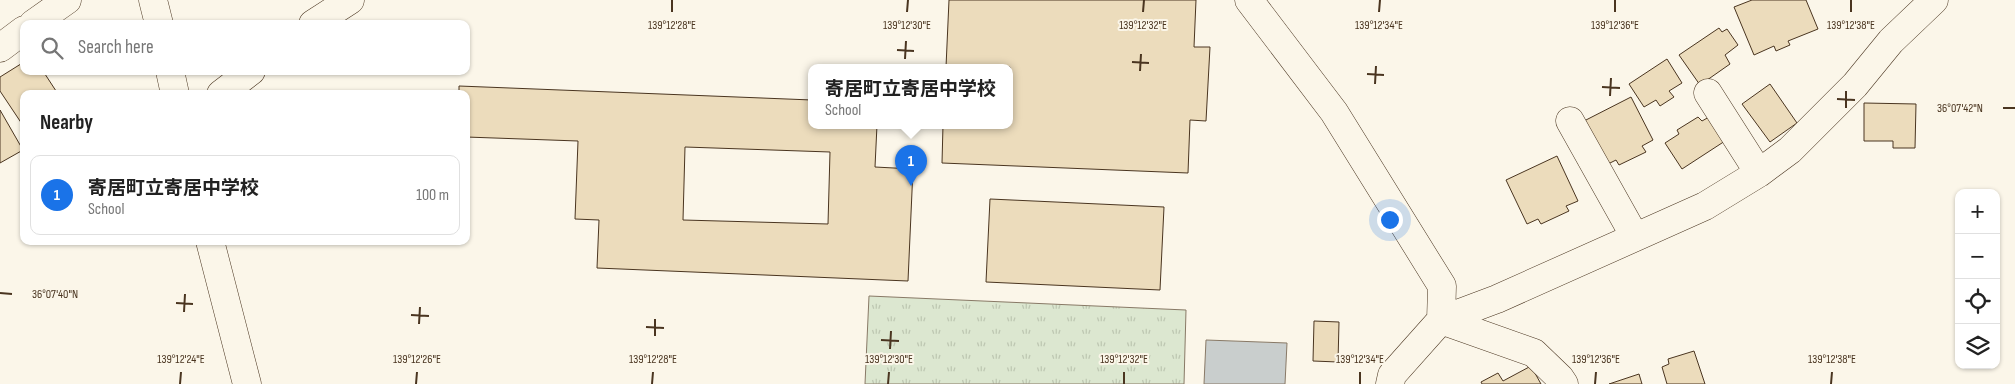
<!DOCTYPE html>
<html lang="en">
<head>
<meta charset="utf-8">
<style>
	body { margin:0; font-family:"Sofia Sans Condensed","Noto Sans JP",sans-serif; background:#f2f2f2; color:#222 }
	.controls { position:absolute; right:15px; bottom:15px; display:grid; overflow:hidden; border-radius:10px; box-shadow:0 1px 4px #0004 }
	.controls button { width:45px; height:45px; display:grid; place-items:center; padding:0; border:0; border-bottom:1px solid #e0e0e0; background:#fff; color:#222; font:25px sans-serif }
	.you { position:absolute; left:1389px; top:219px; width:18px; height:18px; margin:-12px; border:4px solid #fff; border-radius:50%; background:#1a73e8; box-shadow:0 0 0 8px #1a73e833 }
	.badge { display:grid; place-items:center; width:32px; height:32px; border-radius:50%; background:#1a73e8; color:#fff; font-size:16px; font-weight:700 }
	.pin { position:absolute; translate:-50% -41px; filter:drop-shadow(0 1px 2px #0008) }
	.pin::after { content:''; position:absolute; top:26px; width:18px; height:15px; background:inherit; clip-path:polygon(0 0,100% 0,50% 100%) }
	.popup { position:absolute; left:808px; top:64px; width:205px; height:65px; box-sizing:border-box; display:grid; place-content:center; border-radius:10px; background:#fff; filter:drop-shadow(0 1px 4px #0005); font-size:16px; white-space:nowrap; color:#767676 }
	.popup b { font-size:19px; color:#222 }
	.popup::after { content:''; position:absolute; left:50%; top:100%; margin-left:-10px; border:10px solid transparent; border-top-color:#fff }
	.list { margin:0; padding:0; list-style:none }
	h2 { display:flex; justify-content:space-between; align-items:center; height:65px; margin:0; padding:0 20px; font-size:21px }
	h2 small { font-size:16px; font-weight:400; color:#767676 }
	.list li { display:grid; grid-template-columns:32px 1fr auto; gap:15px; align-items:center; box-sizing:border-box; height:80px; margin:0 10px 10px; padding:0 10px; border:1px solid #e0e0e0; border-radius:10px }
	.list b { display:block; font-size:19px; white-space:nowrap }
	.list p { margin:0; font-size:16px; white-space:nowrap; color:#767676 }
	.list em { font-size:16px; font-style:normal; color:#767676 }
	.icon { flex:none; width:28px; height:28px; fill:none; stroke:currentColor; stroke-width:2; stroke-linecap:round; stroke-linejoin:round }
	.map { position:relative; flex:none; width:2015px; height:384px; overflow:hidden }
	.search { position:absolute; background:#fff; box-shadow:0 1px 4px #0004; left:20px; top:20px; width:450px; height:55px; display:flex; align-items:center; gap:12px; box-sizing:border-box; padding:0 18px; border-radius:10px; color:#767676; font-size:19px }
	.panel { position:absolute; background:#fff; box-shadow:0 1px 4px #0004; left:20px; top:90px; width:450px; height:155px; border-radius:10px }
	.map>svg:first-child { display:block }
	.park { fill:url(#park-tufts); stroke:#887966 }
	.water { fill:#c9cecd; stroke:#887966 }
	.building { fill:#ecdcbc; stroke:#4a3520; fill-rule:evenodd }
	.lines { fill:none; stroke-linecap:round; stroke-linejoin:round }
	.minor-casing { stroke:#4a3520; stroke-width:29 }
	.minor { stroke:#fbf6e9; stroke-width:28 }
	.ticks { fill:none; stroke:#4a3520; stroke-width:2 }
	.ticks-label { font-size:12px; text-anchor:middle; fill:#4a3520; stroke:#fbf6e9; stroke-width:4; stroke-linejoin:round; paint-order:stroke }
</style>
</head>
<body>
<div class="map">
<svg width="2015" height="384" viewBox="0 0 2015 384">
	<defs>
		<pattern id="park-tufts" width="24" height="20" patternUnits="userSpaceOnUse" patternTransform="scale(1.25)"><rect width="24" height="20" fill="#dce7d0"/><path d="M3 7l-1-3M5 7V3M7 7l1-3M15 17l-1-3M17 17v-4M19 17l1-3" fill="none" stroke="#bec7b2"/></pattern>
	</defs>
	<rect width="100%" height="100%" fill="#fbf6e9"/>
	<!-- park -->
	<path class="park" d="M869 296 1186 310 1184 384H865Z"/>
	<!-- water -->
	<path class="water" d="M1206 340 1287 343 1285 384H1204Z"/>
	<!-- building -->
	<path class="building" d="M949 0H1196L1194 47H1210L1206 121 1190 120 1188 173 942 163 943 125H1010V67H946Z
		M1752 0H1806L1818 29 1788 41 1790 45 1776 51 1774 46 1754 55 1734 7Z
		M1719 28 1722 32 1727 29 1738 45 1725 55 1730 64 1700 85 1679 55Z
		M1667 59 1682 83 1669 91 1674 97 1660 106 1656 100 1644 107 1629 84Z
		M24 62V71H43L58 94H24V127L0 91V77Z
		M1770 84 1797 123 1770 142 1742 104Z
		M459 86 812 100V125H877L875 167 913 169 908 281 597 268 599 220 575 219 578 141 466 137V94H459ZM685 147 830 152 828 224 683 220Z
		M1631 97 1653 140 1642 146 1646 152 1619 165 1616 160 1606 165 1584 121Z
		M1864 103 1916 104 1915 148H1893V141H1864Z
		M0 110 23 150 0 163Z
		M1698 117 1702 121 1709 117 1725 141 1682 169 1665 143 1679 134 1677 130Z
		M1557 156 1578 201 1566 206 1569 211 1541 224 1538 219 1527 224 1506 180Z
		M990 199 1164 207 1160 290 986 282Z
		M1314 321 1339 322 1338 362 1313 361Z
		M1694 351 1705 384H1667L1662 367 1669 364 1668 359Z
		M1531 366 1541 384H1482L1481 382 1498 373 1503 381Z
		M1639 374 1642 384H1609Z"/>
	<g class="lines">
		<defs>
			<path id="minor" d="M153 0 159 24
				M1249 0 1334 112 1442 286 1441 320
				M33 24 67 0
				M313 24 350 0
				M0 48 24 30
				M170 71 175 94
				M1708 93 1759 173
				M221 94 251 71
				M1570 121 1635 237
				M210 241 247 384
				M1441 320 1534 353 1560 378 1564 384
				M1390 384 1392 375 1441 320 1497 299 1705 206 1759 173 1790 150 1855 85 1891 41 1934 0"/>
		</defs>
		<!-- minor casing -->
		<use href="#minor" class="minor-casing"/>
		<!-- minor -->
		<use href="#minor" class="minor"/>
	</g>
	<!-- ticks -->
	<path class="ticks" d="M672 12V0M907 12 908 0M1143 12 1144 0M1379 12 1380 0M1615 12V0M1851 12V0M897 50 914 51M905 59 906 41M1132 62 1149 63M1140 71 1141 54M1367 74 1384 75M1375 84 1376 66M1602 87 1620 88M1610 96 1611 78M1837 99 1855 100M1846 108V91M2003 108H2015M0 293 12 294M176 303 193 304M184 312 185 294M411 315 429 316M419 324 420 307M646 327 664 328M655 336V319M881 340 899 341M890 349 891 331M180 384 181 372M416 384 417 372M652 384 653 372M888 384 889 372M1124 384V372M1360 384V372M1595 384 1596 372M1831 384 1832 372"/>
	<g class="ticks-label">
		<text x="672" y="29">139°12'28"E</text>
		<text x="907" y="29">139°12'30"E</text>
		<text x="1143" y="29">139°12'32"E</text>
		<text x="1379" y="29">139°12'34"E</text>
		<text x="1615" y="29">139°12'36"E</text>
		<text x="1851" y="29">139°12'38"E</text>
		<text x="1960" y="112">36°07'42"N</text>
		<text x="55" y="298">36°07'40"N</text>
		<text x="181" y="363">139°12'24"E</text>
		<text x="417" y="363">139°12'26"E</text>
		<text x="653" y="363">139°12'28"E</text>
		<text x="889" y="363">139°12'30"E</text>
		<text x="1124" y="363">139°12'32"E</text>
		<text x="1360" y="363">139°12'34"E</text>
		<text x="1596" y="363">139°12'36"E</text>
		<text x="1832" y="363">139°12'38"E</text>
	</g>
</svg>
<div class="controls">
<button>+</button>
<button>−</button>
<button><svg class="icon" aria-label="locate" viewBox="0 0 24 24"><circle cx="12" cy="12" r="6"/><path d="M12 2v4M12 18v4M2 12h4M18 12h4"/></svg></button>
<button><svg class="icon" aria-label="layers" viewBox="0 0 24 24"><path d="M12 4l9 5-9 5-9-5zM3 14l9 5 9-5"/></svg></button>
</div>
<div class="you"></div>
<div class="pin badge" style="left:911px;top:186px">1</div>
<div class="popup"><b>寄居町立寄居中学校</b>School</div>
<div class="search"><svg class="icon" aria-label="search" viewBox="0 0 24 24"><circle cx="10" cy="10" r="6"/><path d="M15 15l6 6"/></svg>Search here</div>
<section class="panel">
<h2>Nearby<small></small></h2>
<ul class="list">
<li><span class="badge">1</span><div><b>寄居町立寄居中学校</b><p>School</p></div><em>100 m</em></li>
</ul>
</section>
</div>
</body>
</html>
